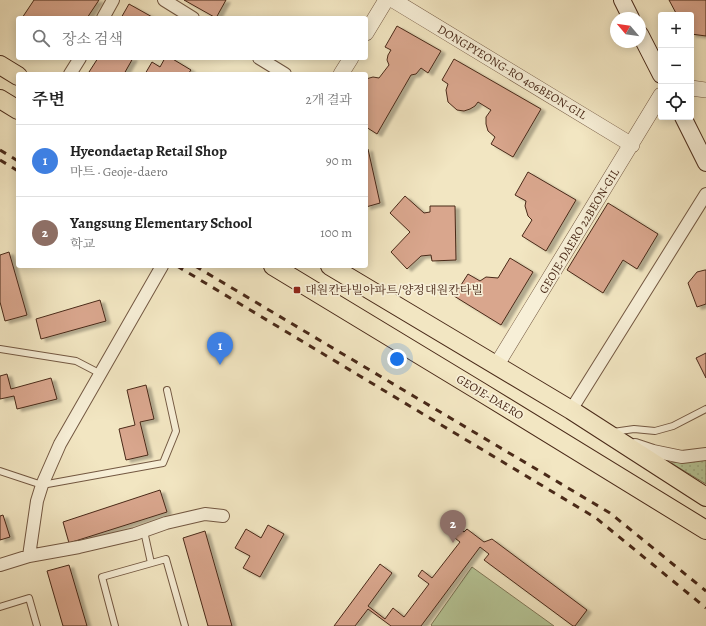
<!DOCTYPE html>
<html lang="ko">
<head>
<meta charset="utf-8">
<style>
	body { margin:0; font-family:Alegreya,"Noto Serif KR",serif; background:#f2f2f2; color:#222 }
	.controls { position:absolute; right:12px; top:12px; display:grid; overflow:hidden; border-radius:4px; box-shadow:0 2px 10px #0003 }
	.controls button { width:36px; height:36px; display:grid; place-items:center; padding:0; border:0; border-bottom:1px solid #e0e0e0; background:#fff; color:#222; font:20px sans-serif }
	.compass { position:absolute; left:610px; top:12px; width:36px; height:36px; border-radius:50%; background:#fff; box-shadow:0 2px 10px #0003; rotate:299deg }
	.you { position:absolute; left:397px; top:359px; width:14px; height:14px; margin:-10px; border:3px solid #fff; border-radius:50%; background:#1a73e8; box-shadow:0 0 0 6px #1a73e833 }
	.badge { display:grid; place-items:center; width:26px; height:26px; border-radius:50%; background:#d93025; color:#fff; font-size:13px; font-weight:700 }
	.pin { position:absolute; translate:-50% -33px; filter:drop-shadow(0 1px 2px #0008) }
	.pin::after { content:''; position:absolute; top:21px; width:14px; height:12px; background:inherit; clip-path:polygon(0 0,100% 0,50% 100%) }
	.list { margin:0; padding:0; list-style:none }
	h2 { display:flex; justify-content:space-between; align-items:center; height:52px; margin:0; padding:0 16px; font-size:17px }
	h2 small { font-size:13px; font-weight:400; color:#767676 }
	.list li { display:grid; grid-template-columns:26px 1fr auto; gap:12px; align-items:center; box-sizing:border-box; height:72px; padding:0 16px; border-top:1px solid #e0e0e0 }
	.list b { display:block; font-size:15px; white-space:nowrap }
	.list p { margin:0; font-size:13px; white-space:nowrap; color:#767676 }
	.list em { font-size:13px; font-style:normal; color:#767676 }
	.icon { flex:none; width:22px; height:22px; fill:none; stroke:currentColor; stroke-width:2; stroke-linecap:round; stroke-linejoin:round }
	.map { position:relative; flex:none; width:706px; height:626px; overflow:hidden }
	.search { position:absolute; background:#fff; box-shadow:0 2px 10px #0003; left:16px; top:16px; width:352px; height:44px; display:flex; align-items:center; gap:10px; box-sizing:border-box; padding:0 14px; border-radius:4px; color:#767676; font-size:15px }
	.panel { position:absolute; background:#fff; box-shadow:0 2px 10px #0003; left:16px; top:72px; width:352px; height:196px; border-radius:4px }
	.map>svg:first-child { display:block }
	.grass { fill:#b6c697; stroke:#807858 }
	.park { fill:url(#park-dots); stroke:#807858 }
	.building { fill:#d9a68d; stroke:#492918; filter:url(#shadow) }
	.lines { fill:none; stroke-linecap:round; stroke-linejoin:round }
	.service-casing { stroke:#735842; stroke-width:8 }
	.minor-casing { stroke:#735842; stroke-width:14 }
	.tertiary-casing { stroke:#735842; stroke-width:16 }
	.secondary-casing { stroke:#492918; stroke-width:18 }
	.primary-casing { stroke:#492918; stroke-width:20 }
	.service { stroke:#f7efd7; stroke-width:6 }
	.minor { stroke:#f7efd7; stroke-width:12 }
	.tertiary { stroke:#f7efd7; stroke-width:15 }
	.secondary { stroke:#f7efd7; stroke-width:16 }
	.primary { stroke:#f2e6c2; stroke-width:18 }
	.rail { stroke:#492918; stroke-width:3; stroke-dasharray:7 7; stroke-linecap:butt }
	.poi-dot { fill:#8f2418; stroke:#f7efd7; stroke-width:1.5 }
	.labels { text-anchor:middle; stroke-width:3.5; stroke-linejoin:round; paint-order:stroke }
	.street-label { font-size:12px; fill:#492918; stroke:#f7efd7 }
	.poi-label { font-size:12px; fill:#492918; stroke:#f7efd7; text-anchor:start }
</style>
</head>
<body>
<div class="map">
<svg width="706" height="626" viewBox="0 0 706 626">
	<defs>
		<pattern id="park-dots" width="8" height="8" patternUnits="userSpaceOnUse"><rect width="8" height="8" fill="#b6c697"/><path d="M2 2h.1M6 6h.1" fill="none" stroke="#9eaa81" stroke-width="1.8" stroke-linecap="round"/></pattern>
		<filter id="shadow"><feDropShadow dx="4.5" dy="2.5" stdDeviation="1" flood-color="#0004"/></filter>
	</defs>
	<rect width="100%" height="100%" fill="#f2e6c2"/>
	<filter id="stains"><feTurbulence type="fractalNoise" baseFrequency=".005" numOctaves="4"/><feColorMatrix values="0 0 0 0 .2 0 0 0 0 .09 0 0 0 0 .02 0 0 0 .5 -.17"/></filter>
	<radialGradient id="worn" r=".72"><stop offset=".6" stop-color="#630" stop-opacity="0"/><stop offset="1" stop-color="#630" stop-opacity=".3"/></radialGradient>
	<!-- grass -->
	<path class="grass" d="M472 567 554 626H432L431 625Z"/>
	<!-- park -->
	<path class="park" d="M706 459V484L671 463Z"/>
	<!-- building -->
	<path class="building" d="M34 0H99L87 18H22Z
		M184 0H226L216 18Z
		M669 0H706V36L691 34V15H677Z
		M129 4 154 18H121Z
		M397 26 441 51 428 73 421 68 416 74 411 75 377 134 366 127V79L373 77 379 78 389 65 387 60 388 55 391 50 385 47Z
		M98 58H133L124 74H92L89 72Z
		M165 58H171L191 70 188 74H145L152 62 160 67Z
		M454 59 541 109 513 157 491 144 495 137 488 131 486 124V117L491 110 478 102 475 106 470 109 464 111 457 110 448 102 446 90 448 84 442 80Z
		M366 149H368L380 203 366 207Z
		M528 172 576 200 546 251 522 236 532 220 528 216 525 206 526 201 515 195Z
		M405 196 424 213 430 212V206H455L456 260 432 261 431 255 421 256 407 269 391 252 410 232 390 213Z
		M608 203 658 234 637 269 623 260 603 293 567 270Z
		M9 252 27 315 5 321 0 302V255Z
		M510 258 533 272 501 325 454 296 468 274 480 281 486 277 498 278Z
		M705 270H706V304L697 307 688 283 697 272Z
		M100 300 106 321 41 339 36 319Z
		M706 353V378L696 358Z
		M7 374 11 389 51 378 57 399 17 409 14 396 0 399V376Z
		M146 385 154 419 140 422 148 455 126 460 119 429 135 425 127 390Z
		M160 490 167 512 69 543 63 522Z
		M3 515 10 537 0 540V516Z
		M453 523 464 532 467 529 484 542 492 539 587 610 575 626H573L484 560 489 554 480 547 421 626H391L368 609 355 626H334L380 564 392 573 368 606 385 619 393 608 404 617 429 584 418 576 422 570 432 578 460 542 446 531Z
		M268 525 284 534 260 577 243 568 250 556 235 548 246 529 261 538Z
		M205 531 232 626H208L183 538Z
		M69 565 87 626H63L47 571Z"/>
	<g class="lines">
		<defs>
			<path id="service" d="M0 349 76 361 101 374
				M613 432 634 429 655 431 673 426 706 409
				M0 471 42 485 163 463 176 431 167 390
				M144 531 151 563
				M0 607 29 598 37 626
				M115 626 102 577 166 559 185 626"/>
			<path id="minor" d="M164 0 193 18
				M103 18 113 0
				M259 58 285 74
				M70 74 80 58
				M571 410 706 194
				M635 445 653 451 682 457 706 454
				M29 556 79 547 135 534 166 523 205 514 223 516
				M0 565 29 556 37 501 42 485 60 444 162 266"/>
			<path id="tertiary" d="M393 0 632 145
				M366 33 386 0
				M341 74 351 58
				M691 88 706 90
				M496 366 661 95"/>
			<path id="secondary" d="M622 0 631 18
				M640 34 661 75
				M683 117 706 163"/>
			<path id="primary" d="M0 65 18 76
				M0 99 18 110
				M273 266 481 392 706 530
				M330 266 571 410 706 497"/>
		</defs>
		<!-- service casing -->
		<use href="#service" class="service-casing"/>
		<!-- minor casing -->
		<use href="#minor" class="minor-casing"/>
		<!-- tertiary casing -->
		<use href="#tertiary" class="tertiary-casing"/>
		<!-- secondary casing -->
		<use href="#secondary" class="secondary-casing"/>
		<!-- primary casing -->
		<use href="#primary" class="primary-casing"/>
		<!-- service -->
		<use href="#service" class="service"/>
		<!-- minor -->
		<use href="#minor" class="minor"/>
		<!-- tertiary -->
		<use href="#tertiary" class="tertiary"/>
		<!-- secondary -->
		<use href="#secondary" class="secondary"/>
		<!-- primary -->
		<use href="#primary" class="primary"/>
		<!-- rail -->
		<path class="rail" d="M0 150 18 161
			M0 160 18 171
			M177 266 596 518 706 608
			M195 266 610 513 706 591"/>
	</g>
	<!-- markers -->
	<rect class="poi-dot" x="293" y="286" width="8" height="8" rx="2"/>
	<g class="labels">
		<!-- street labels -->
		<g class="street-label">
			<text transform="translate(512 72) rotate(31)" y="4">DONGPYEONG-RO 406BEON-GIL</text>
			<text transform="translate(579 231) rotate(-59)" y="4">GEOJE-DAERO 22BEON-GIL</text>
			<text transform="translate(490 397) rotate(31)" y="4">GEOJE-DAERO</text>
		</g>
		<!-- poi labels -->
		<g class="poi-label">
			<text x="305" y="294">대원칸타빌아파트/양정대원칸타빌</text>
		</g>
	</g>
	<rect width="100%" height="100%" filter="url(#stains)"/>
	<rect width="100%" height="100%" fill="url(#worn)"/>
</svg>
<div class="controls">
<button>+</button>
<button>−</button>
<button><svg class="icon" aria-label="locate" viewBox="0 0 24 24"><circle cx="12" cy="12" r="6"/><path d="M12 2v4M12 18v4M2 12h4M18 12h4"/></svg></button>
</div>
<svg class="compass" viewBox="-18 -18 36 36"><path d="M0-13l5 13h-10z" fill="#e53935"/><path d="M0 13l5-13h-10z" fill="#767676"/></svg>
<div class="you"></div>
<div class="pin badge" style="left:220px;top:365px;background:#3f7fe0">1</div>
<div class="pin badge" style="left:453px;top:543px;background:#8d6e63">2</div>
<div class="search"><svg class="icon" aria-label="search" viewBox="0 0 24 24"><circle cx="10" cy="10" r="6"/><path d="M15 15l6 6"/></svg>장소 검색</div>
<section class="panel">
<h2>주변<small>2개 결과</small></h2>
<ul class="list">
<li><span class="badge" style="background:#3f7fe0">1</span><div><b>Hyeondaetap Retail Shop</b><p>마트 · Geoje-daero</p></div><em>90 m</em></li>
<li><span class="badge" style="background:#8d6e63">2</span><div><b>Yangsung Elementary School</b><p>학교</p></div><em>100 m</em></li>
</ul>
</section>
</div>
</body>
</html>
